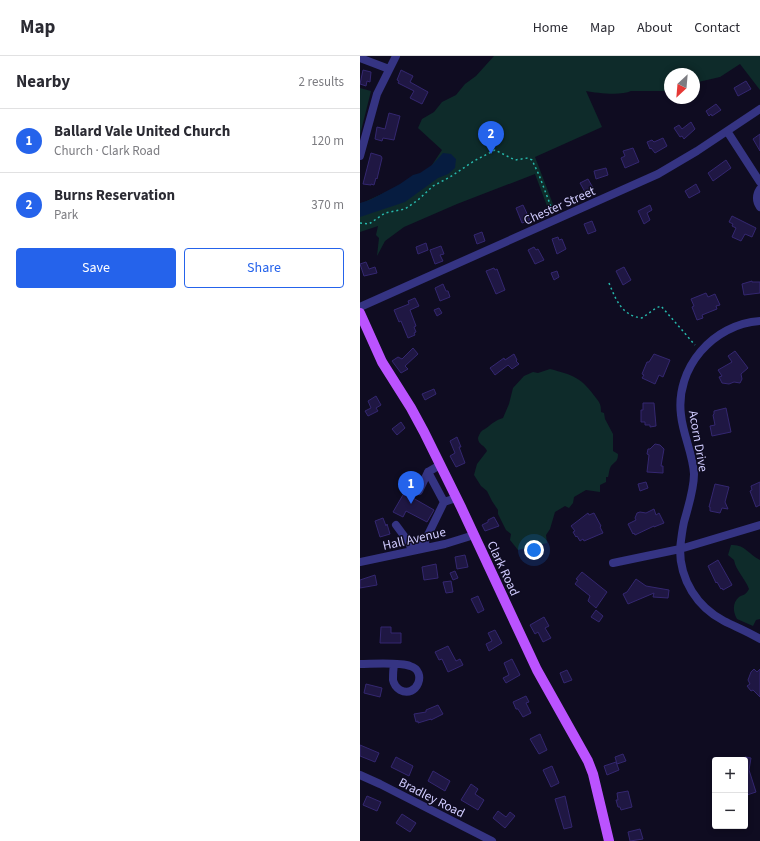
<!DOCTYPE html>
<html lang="en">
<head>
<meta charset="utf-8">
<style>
	body { margin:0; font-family:"Source Sans 3",sans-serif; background:#f7f7f7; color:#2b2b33 }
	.controls { position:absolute; right:12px; bottom:12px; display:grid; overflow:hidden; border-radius:4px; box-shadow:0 2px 6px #0003 }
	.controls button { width:36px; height:36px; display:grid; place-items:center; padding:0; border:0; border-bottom:1px solid #e1e1e2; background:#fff; color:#2b2b33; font:20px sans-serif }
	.compass { position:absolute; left:304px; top:12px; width:36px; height:36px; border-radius:50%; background:#fff; box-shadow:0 2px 6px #0003; rotate:206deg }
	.you { position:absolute; left:174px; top:494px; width:14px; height:14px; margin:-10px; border:3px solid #fff; border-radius:50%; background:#1a73e8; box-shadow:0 0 0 6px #1a73e833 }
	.badge { display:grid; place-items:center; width:26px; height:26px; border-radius:50%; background:#2563eb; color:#fff; font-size:13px; font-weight:700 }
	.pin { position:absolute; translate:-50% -33px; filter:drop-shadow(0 1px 2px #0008) }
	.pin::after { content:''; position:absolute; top:21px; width:14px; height:12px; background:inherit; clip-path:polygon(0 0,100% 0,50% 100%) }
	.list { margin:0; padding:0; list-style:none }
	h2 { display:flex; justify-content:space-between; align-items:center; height:52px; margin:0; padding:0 16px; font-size:17px }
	h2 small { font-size:13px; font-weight:400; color:#7c7c81 }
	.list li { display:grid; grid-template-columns:26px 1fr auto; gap:12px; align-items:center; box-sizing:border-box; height:64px; padding:0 16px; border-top:1px solid #e1e1e2 }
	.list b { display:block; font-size:15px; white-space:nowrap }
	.list p { margin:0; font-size:13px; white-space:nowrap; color:#7c7c81 }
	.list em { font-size:13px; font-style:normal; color:#7c7c81 }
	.actions { display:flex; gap:8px; padding:12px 16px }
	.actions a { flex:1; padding:9px 0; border:1px solid #2563eb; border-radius:4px; text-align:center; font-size:14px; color:#2563eb }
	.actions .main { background:#2563eb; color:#fff }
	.map { position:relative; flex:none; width:400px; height:785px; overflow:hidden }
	header { display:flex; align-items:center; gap:24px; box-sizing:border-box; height:56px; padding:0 20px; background:#fff; border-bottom:1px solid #e1e1e2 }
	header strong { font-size:19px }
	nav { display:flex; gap:22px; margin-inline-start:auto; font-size:14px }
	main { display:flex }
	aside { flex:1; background:#fff }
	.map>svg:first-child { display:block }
	.green { fill:#0e2b2a }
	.water { fill:#061c40 }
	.building { fill:#1f1743; stroke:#342770 }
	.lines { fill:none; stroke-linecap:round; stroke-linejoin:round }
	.path { stroke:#27b8ac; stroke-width:1.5; stroke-dasharray:2 3; stroke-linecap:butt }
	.minor { stroke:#353483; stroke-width:8 }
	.major { stroke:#bb53ff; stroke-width:10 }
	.labels { text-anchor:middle; stroke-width:3; stroke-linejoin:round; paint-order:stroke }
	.street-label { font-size:13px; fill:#d1ccff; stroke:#0f0c21 }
</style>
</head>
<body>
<header>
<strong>Map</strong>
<nav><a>Home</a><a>Map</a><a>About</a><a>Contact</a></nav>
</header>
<main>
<aside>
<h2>Nearby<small>2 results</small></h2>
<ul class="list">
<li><span class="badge">1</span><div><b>Ballard Vale United Church</b><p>Church · Clark Road</p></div><em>120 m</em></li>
<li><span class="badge">2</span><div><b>Burns Reservation</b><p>Park</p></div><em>370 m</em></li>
</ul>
<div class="actions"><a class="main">Save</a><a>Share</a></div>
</aside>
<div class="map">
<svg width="400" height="785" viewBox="0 0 400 785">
	<rect width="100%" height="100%" fill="#0f0c21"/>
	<!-- green -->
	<path class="green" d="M134 0H400V34L380 8 360 21 334 27V18H310V35H271C261 40 237 37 226 35L242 71 175 101 196 156 190 158 175 118 97 148 44 171 25 185 17 200 19 182 16 179 18 170 0 176V148L37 131 70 112 82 94 58 72 62 63 74 56 82 46 96 39 105 28 116 20Z
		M0 32 11 35 0 79Z
		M190 313C213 319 222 322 236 342 240 347 241 349 241 356L244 357 245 363 253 378V395L258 398C258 406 255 405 251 410 249 413 249 418 248 421H246V426L240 429V436L226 434 214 441 213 447 209 452 205 450 195 456 190 473 186 479 187 487 158 494 150 484 151 478 146 474 138 458V454L132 445 127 435 121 430 114 419 117 408 127 395C125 389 118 389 118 382 122 372 122 376 129 370 134 366 137 364 143 362L149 348 153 332 164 320 173 316 178 317Z
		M371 489C385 488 388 498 400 504V563L396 564 393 570 377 563C373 556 372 547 379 541 384 538 385 540 389 533 385 522 376 515 374 504L368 499Z"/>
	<!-- water -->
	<path class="water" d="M83 97 91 98 96 103 95 112 88 118 78 122 45 146 0 161V147L10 144 40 128 53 119 60 117 72 109Z"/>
	<!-- building -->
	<path class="building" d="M3 14 11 16 10 26 7 25 6 30 0 28Z
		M41 14 53 20 50 26 68 36 62 48 50 42 54 35 38 27 39 25 37 24Z
		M386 25 391 33 378 40 374 32Z
		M356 48 361 54 352 60 351 58 349 60 346 55Z
		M29 57 40 60 34 84 23 82 22 85 15 83 17 71 25 73Z
		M331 66 335 73 324 83 322 80 320 81 314 72 319 69 322 73Z
		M400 78V95L393 83Z
		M303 82 307 90 295 97 291 92 290 93 287 86 292 84 294 86Z
		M273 92 279 106 265 112 261 102 265 100 263 95Z
		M11 97 21 100 22 102 17 123 16 122 14 129 11 128V129L3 128Z
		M366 104 371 112 353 125 348 117Z
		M246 112 248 119 236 123 234 115Z
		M228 123 233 132 225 136 220 127Z
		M336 128 340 136 329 142 325 135Z
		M163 149 170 164 162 167 156 152Z
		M290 149 292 154 287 157 290 164 284 168 278 155Z
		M372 160 396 172 392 181 385 178 381 185 372 181 376 172 372 170 373 168 369 166Z
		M232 165 236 175 228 178 224 168Z
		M122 176 125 185 117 188 114 179Z
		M198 181 199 184 202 183 206 193 197 198 192 183Z
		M66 187 68 194 58 198 56 191Z
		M81 190 84 198 80 199 83 205 75 208 70 194Z
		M174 191 176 194 178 193 184 204 175 208 168 194Z
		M6 206 9 213 15 211 17 217 4 220 0 208Z
		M264 211 271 224 263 229 256 215Z
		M134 212 135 214 137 213 145 234 136 238 126 215Z
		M197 215 199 221 194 224 191 217Z
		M392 225V226H400V237L384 239 382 228Z
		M83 228 86 235H88L90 241 80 245 75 232Z
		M346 237 348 241 355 238 360 249 356 250 357 253 342 259 343 262 337 264 332 251 334 250 331 243Z
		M55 242 59 250 50 254 56 270 54 271 56 276 54 277 55 279 48 282 41 265 39 266 34 254 49 248 48 245Z
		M79 252 82 257 77 260 74 254Z
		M53 292 58 298 45 310 48 313 41 317 32 305 38 301 42 303Z
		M375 295 388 312 381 318 382 323 380 327 374 326 369 328 362 327 359 321 362 320 358 314 372 306 368 300Z
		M154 298 157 304 156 305 159 308 152 313 148 309 135 319 130 312 144 302 145 304Z
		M294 298 310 304 303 321 299 319 295 328 282 322 284 319 282 318 287 306H289Z
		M74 333 76 338 65 344 62 338Z
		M16 340 21 349 16 352 18 355 8 360 5 355 11 352 8 345Z
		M283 347H294L296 370 290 371V369H285V366H281V354H283Z
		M366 352 371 376 352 380 350 370 355 369 353 359 354 358V355Z
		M41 366 45 372 37 379 32 373Z
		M97 381 101 391H99L105 407 96 411 90 400 95 397 90 385Z
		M295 388 300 389 304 393 301 410H303V417L287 416 289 399 287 398 288 393H290Z
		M286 426 288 432 280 435 278 428Z
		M400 426V449L396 451 390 435 392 434 391 430Z
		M355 428 369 431 365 446 368 453 362 452 360 457 350 455V451H349Z
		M47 432 54 435 55 439 53 442 74 454 67 466 46 455 43 461 33 456Z
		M294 453 296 459 299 457 304 467 294 471V470L275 479 274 477 273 478 268 468 276 464 275 462 277 457 280 456 286 457Z
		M228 457 229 459 234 457 241 470 240 471 243 477 224 485 223 483 220 485 217 480 216 481 213 476 215 475 211 470Z
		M134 461 139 470 125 475 122 469 128 466V464Z
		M23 462 26 470 27 468 30 478 20 481 15 465Z
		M105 499 108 511 97 513 95 501Z
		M358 504 371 527 372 529 363 534 362 532 361 533 357 526 356 527 348 510Z
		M76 508 78 522 64 524 62 511Z
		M95 515 98 522 93 524 90 517Z
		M222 516 247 536 236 552 228 545 230 540 215 528 218 524 216 523Z
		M15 519 17 529 0 532V524Z
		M276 523 286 530 309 534 308 542 293 541 294 537 268 548 263 538 267 536Z
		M91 525 93 536 86 537 83 526Z
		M118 540 124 554 118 557 111 543Z
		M236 554 243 560 239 566 231 561Z
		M184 561 189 570 185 572 191 582 183 586 178 576 175 578 170 569Z
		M21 571H31V577H41V587H20Z
		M135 574 142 587 129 595 126 588 132 585 128 577Z
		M88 590 96 605 100 603 103 609 88 616 82 603 79 604 75 596Z
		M152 603 160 619 146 627 143 622 149 619 144 607Z
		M394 613 397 616 400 613V641L393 634 391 635 387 630 390 628 388 624 391 616Z
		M207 614 212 624 204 627 200 617Z
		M6 628 22 632 20 641 4 637Z
		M166 640 169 646 166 647 171 657 163 661 158 653H156L153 646Z
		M78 649 83 658 71 664V663L58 667V665L56 666 54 658 66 656V654Z
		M180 678 187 694 179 698 170 683Z
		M0 689 19 697 15 706 0 700Z
		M263 698 266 705 257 708 255 701Z
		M36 701 53 710 49 720 31 711Z
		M385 701 391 702 389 714 396 736 387 739 385 732Z
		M256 706 259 714 247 719 244 710Z
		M192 710 199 727 191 731 183 714Z
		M73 715 90 725 85 735 68 725Z
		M111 728 118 733 115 738 124 744 118 754 101 744Z
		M268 735 272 751 261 754 260 751H258L256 744H258L257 737Z
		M7 740 21 746 17 755 3 749Z
		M205 740 212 771 204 773 195 743Z
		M138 755 146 761 150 756 155 760 145 772 133 762Z
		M42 758 56 767 50 776 36 767Z
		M280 773 283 783 270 785 268 776Z"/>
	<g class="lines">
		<!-- path -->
		<path class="path" d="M0 167 9 168 25 157 45 153 58 144 73 130 90 121 114 105 135 94 155 104 168 102 172 104 179 119 193 156
			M249 227C256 244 262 260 282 262L296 252 301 250 335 289"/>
		<!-- minor -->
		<path class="minor" d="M0 2 29 13
			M367 75 400 126
			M0 100 17 38 36 0
			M400 133C396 139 396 145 400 151
			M0 251 298 118 337 95 400 53
			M400 265C353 268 315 312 321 359 323 379 333 398 334 418 334 434 328 451 324 466 322 475 321 484 320 493 320 524 337 551 364 565 376 571 389 576 400 583
			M80 409 68 416 84 446
			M59 435 68 416
			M36 469 50 488
			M66 492 65 485 84 446 96 442
			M51 495 50 488 65 485
			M0 506 85 488 114 479
			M253 507 320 493 400 469
			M0 608C12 608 40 606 50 610 68 615 57 643 40 634 37 632 34 629 33 624 33 619 33 614 34 609
			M0 719 20 728 132 785"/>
		<!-- major -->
		<path class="major" d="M0 257 22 306 51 352 64 376 101 451 177 614 228 705 233 718 249 785"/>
	</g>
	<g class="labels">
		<!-- street labels -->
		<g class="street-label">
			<text transform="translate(199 149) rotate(-24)" y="5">Chester Street</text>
			<text transform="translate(339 385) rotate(80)" y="5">Acorn Drive</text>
			<text transform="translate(54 482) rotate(-13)" y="5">Hall Avenue</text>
			<text transform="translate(144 512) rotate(65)" y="5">Clark Road</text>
			<text transform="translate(72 741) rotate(27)" y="5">Bradley Road</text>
		</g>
	</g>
</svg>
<div class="controls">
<button>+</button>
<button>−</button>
</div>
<svg class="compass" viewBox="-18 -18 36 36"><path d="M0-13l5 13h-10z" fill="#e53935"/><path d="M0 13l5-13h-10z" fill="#7c7c81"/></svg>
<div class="you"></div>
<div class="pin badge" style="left:51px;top:448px">1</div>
<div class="pin badge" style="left:131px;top:98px">2</div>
</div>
</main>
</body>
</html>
